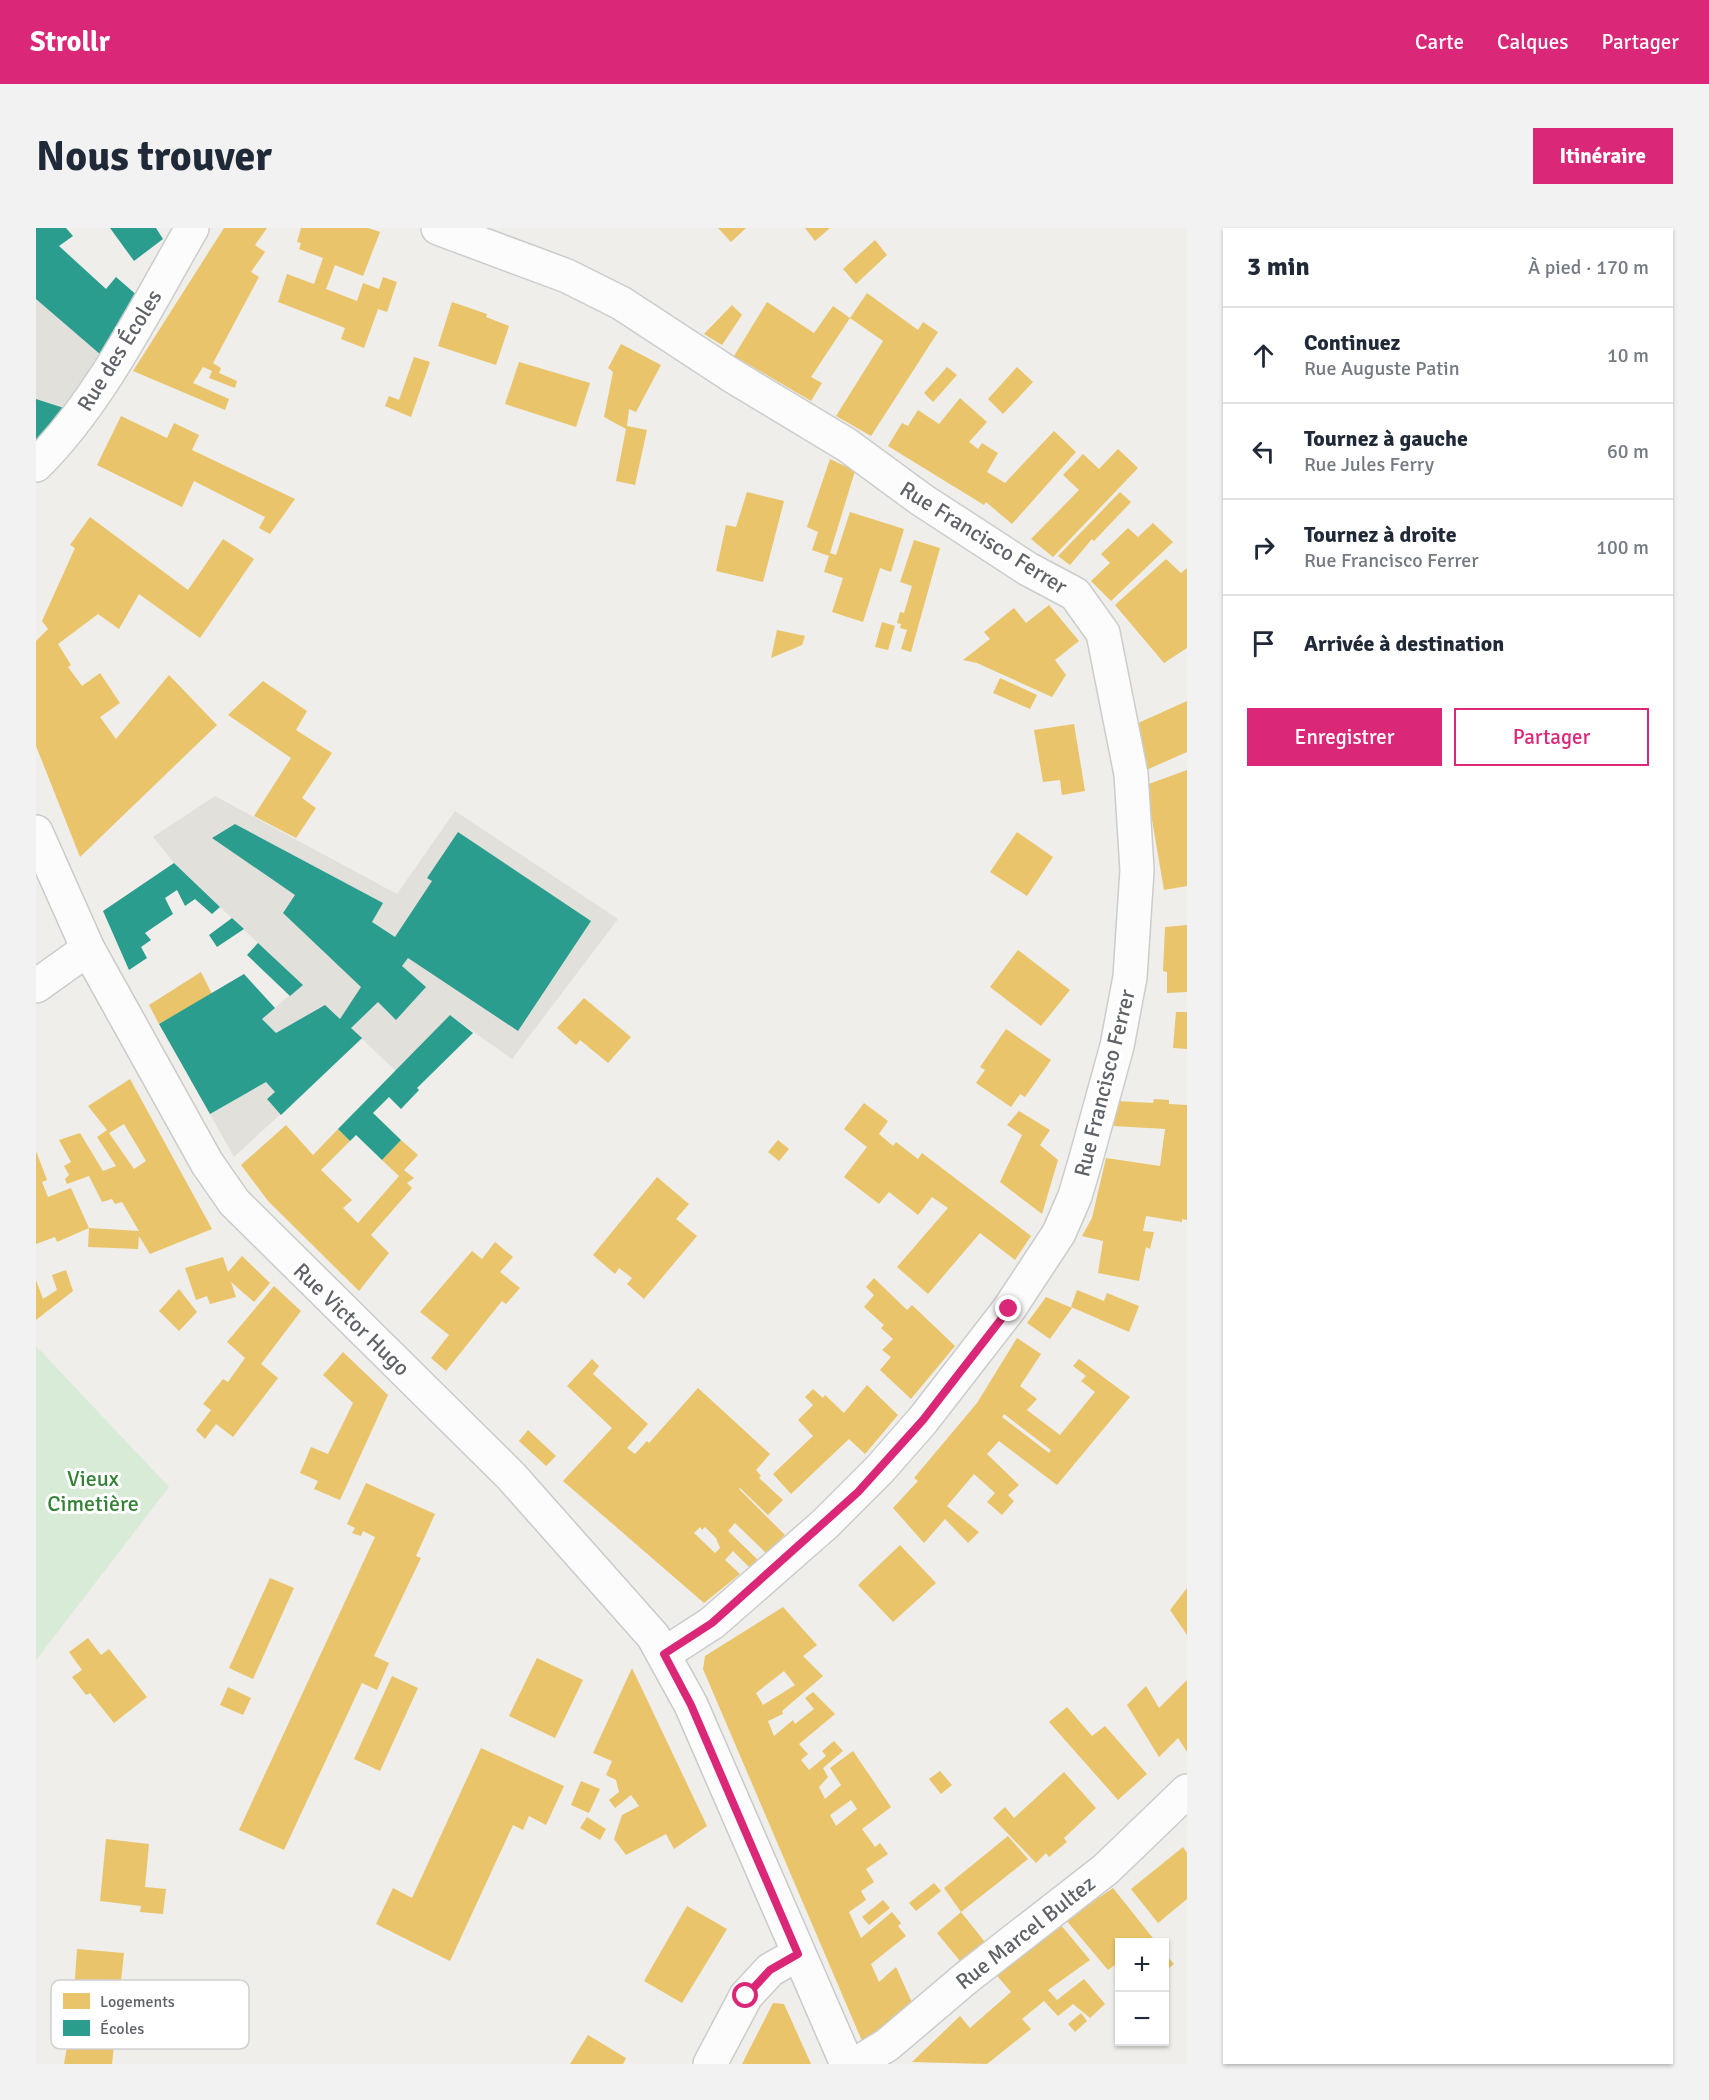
<!DOCTYPE html>
<html lang="fr">
<head>
<meta charset="utf-8">
<style>
	body { margin:0; font-family:Signika,sans-serif; background:#f2f2f3; color:#1f2937 }
	.controls { position:absolute; right:18px; bottom:18px; display:grid; overflow:hidden; border-radius:0px; box-shadow:0 2px 4px #0004 }
	.controls button { width:54px; height:54px; display:grid; place-items:center; padding:0; border:0; border-bottom:2px solid #e0e1e3; background:#fff; color:#1f2937; font:30px sans-serif }
	.stop { position:absolute; width:18px; height:18px; margin:-14px; border:4px solid #db2777; border-radius:50%; background:#fff }
	.stop.end { background:#db2777; border-color:#fff; box-shadow:0 2px 6px #0008 }
	.list { margin:0; padding:0; list-style:none }
	h2 { display:flex; justify-content:space-between; align-items:center; height:78px; margin:0; padding:0 24px; font-size:26px }
	h2 small { font-size:20px; font-weight:400; color:#747a83 }
	.list li { display:grid; grid-template-columns:39px 1fr auto; gap:18px; align-items:center; box-sizing:border-box; height:96px; padding:0 24px; border-top:2px solid #e0e1e3 }
	.list b { display:block; font-size:22px; white-space:nowrap }
	.list p { margin:0; font-size:20px; white-space:nowrap; color:#747a83 }
	.list em { font-size:20px; font-style:normal; color:#747a83 }
	.actions { display:flex; gap:12px; padding:18px 24px }
	.actions a { flex:1; padding:14px 0; border:2px solid #db2777; border-radius:0px; text-align:center; font-size:21px; color:#db2777 }
	.actions .main { background:#db2777; color:#fff }
	.icon { flex:none; width:33px; height:33px; fill:none; stroke:currentColor; stroke-width:2; stroke-linecap:round; stroke-linejoin:round }
	.map { position:relative; flex:none; width:1151px; height:1836px; overflow:hidden; border-radius:0px }
	header { display:flex; align-items:center; gap:36px; box-sizing:border-box; height:84px; padding:0 30px; background:#db2777; color:#fff }
	header strong { font-size:28px }
	nav { display:flex; gap:33px; margin-inline-start:auto; font-size:21px }
	.intro { display:flex; align-items:center; justify-content:space-between; box-sizing:border-box; height:144px; padding:0 36px }
	h1 { margin:0; font-size:42px }
	.button { padding:15px 27px; border-radius:0px; background:#db2777; color:#fff; font-size:21px; font-weight:700 }
	main { display:flex; gap:36px; padding:0 36px }
	aside { flex:1; background:#fff; border-radius:0px; box-shadow:0 2px 4px #0004 }
	.map>svg:first-child { display:block }
	.education { fill:#e2e0da }
	.green { fill:#d8ebd6 }
	.homes { fill:#e9c46a; fill-rule:evenodd }
	.schools { fill:#2a9d8f }
	.lines { fill:none; stroke-linecap:round; stroke-linejoin:round }
	.street-casing { stroke:#cbcccc; stroke-width:36 }
	.secondary-casing { stroke:#cacacb; stroke-width:36 }
	.street { stroke:#fdfcfc; stroke-width:33 }
	.secondary { stroke:#fdfcfc; stroke-width:33 }
	.route { stroke:#db2777; stroke-width:8 }
	.labels { text-anchor:middle; stroke-width:6; stroke-linejoin:round; paint-order:stroke }
	.street-label { font-size:22px; fill:#5f6368; stroke:#fff }
	.park-label { font-size:22px; fill:#348238; stroke:#fff }
	.key { fill:#fff; stroke:#cfd0d2; stroke-width:1.5 }
	.key-label { font-size:16px; fill:#5f6368 }
</style>
</head>
<body>
<header>
<strong>Strollr</strong>
<nav><a>Carte</a><a>Calques</a><a>Partager</a></nav>
</header>
<div class="intro"><h1>Nous trouver</h1><a class="button">Itinéraire</a></div>
<main>
<div class="map">
<svg width="1151" height="1836" viewBox="0 0 1151 1836">
	<rect width="100%" height="100%" fill="#efeeea"/>
	<!-- education -->
	<path class="education" d="M0 0 96 83 28 180 0 171Z
		M179 568 361 666 419 583 582 691 476 831 414 787 360 843 326 811 198 929 154 851 266 757 138 635 117 609Z"/>
	<!-- green -->
	<path class="green" d="M0 1118 133 1259 0 1432Z"/>
	<!-- homes -->
	<path class="homes" d="M188 0H231L219 17 229 24 215 44 223 49 177 135 185 140 183 145 201 153 199 160 173 150 176 143 167 139 157 155 193 171 189 182 97 143Z
		M265 0H332L344 4 327 48 299 37 290 61 321 73 327 55 343 61 347 49 361 54 351 84 342 81 328 120 305 111 309 100 242 74 251 46 278 56 287 30 263 21 265 15 261 14Z
		M682 0H710L695 14Z
		M769 0H794L779 13Z
		M839 12 851 27 820 56 807 41Z
		M831 65 882 102 887 94 902 104 835 208 800 188 847 113 814 90Z
		M416 74 451 86 450 89 473 98 460 137 402 118Z
		M731 74 778 105 797 78 814 90 775 149 786 155 775 173 698 128Z
		M696 77 706 87 686 117 668 106Z
		M585 116 625 137 600 184 593 181 591 198 611 202 599 257 580 253 590 201 568 189 577 144 572 140Z
		M378 129 394 134 375 189 349 178 353 168 363 172Z
		M483 134 554 155 540 199 469 176Z
		M911 139 921 147 897 174 888 165Z
		M981 139 997 154 967 186 952 171Z
		M924 170 951 194 933 214 942 221 946 215 962 225 951 244 969 255 1018 203 1040 224 976 296 950 274 948 277 852 218 866 195 872 198 882 182 903 196Z
		M85 188 131 210 138 195 163 207 156 222 259 271 234 306 223 300 229 289 158 253 146 279 61 237Z
		M1082 221 1102 240 1017 329 995 311 1043 262 1027 247 1047 226 1063 241Z
		M794 231 819 243 794 325 800 327 814 284 868 301 855 344 844 340 827 394 796 384 807 350 788 344 793 328 776 322 782 304 771 299Z
		M711 264 748 273 727 354 680 343 690 297 700 299Z
		M1084 264 1095 274 1058 313 1056 311 1034 337 1022 328Z
		M54 289 152 362 187 311 218 331 164 410 103 366 83 401 62 386 22 416 35 437 32 439 46 458 64 445 84 475 64 489 80 511 133 447 181 497 44 629 0 518V413L12 401 6 393 39 320 34 317Z
		M1117 295 1137 314 1075 373 1055 353 1074 335 1065 326 1092 300 1102 309Z
		M878 312 904 320 875 424 865 421 871 402 864 400 865 396 861 395 864 384 868 385 876 358 864 354Z
		M1130 331 1145 345 1151 340V420L1128 435 1079 377Z
		M1013 377 1043 413 1019 432 1030 447 1016 469 941 435 927 432 954 411 948 404 978 380 990 395Z
		M846 394 859 398 852 422 839 419Z
		M741 402 769 408 766 417 735 430Z
		M964 450 1001 467 994 481 957 465Z
		M227 453 271 483 260 502 296 525 266 570 280 580 260 610 218 588 255 530 192 487Z
		M1151 473V524L1108 543 1100 496Z
		M1038 496 1049 563 1026 567 1024 552 1007 554 998 502Z
		M1151 542V658L1128 662 1110 557Z
		M981 604 1017 629 991 668 954 644Z
		M1151 697V764L1131 765V744L1127 743 1129 699Z
		M982 722 1034 762 1005 798 954 759Z
		M165 744 176 766 123 796 113 777Z
		M548 770 595 809 572 835 544 812 540 817 521 800Z
		M1140 784H1151V821L1137 820Z
		M970 801 1015 832 989 869 984 866 975 879 940 855 949 842 944 839Z
		M94 851 176 1001 114 1026 103 1008 102 1021 52 1019 53 1000 103 1003 86 974 79 976 76 971 66 974 53 948 31 956 29 951 33 947 28 938 35 934 23 912 44 905 67 943 80 938 61 909 71 902 52 878ZM88 896 110 933 98 941 73 905Z
		M1118 871 1133 872V876L1151 877V992L1146 991V994L1110 988 1107 1003 1118 1004 1114 1021 1110 1019 1103 1053 1062 1045 1067 1013 1046 1008 1056 990 1070 930 1124 938 1129 901 1078 898 1081 873 1117 875Z
		M828 875 852 893 843 906 857 918 860 914 882 931 886 925 995 1008 979 1032 944 1005 892 1066 861 1039 912 980 896 969 882 987 853 964 843 976 808 949 831 919 808 901Z
		M983 883 1014 902 1004 917 1022 932 1006 986 964 954 986 907 971 897Z
		M250 897 277 927 302 901 314 913 285 942 316 972 307 980 322 995 363 948 346 932 365 912 382 927 368 942 378 950 371 955 376 960 335 1007 353 1025 323 1063 232 973 205 937Z
		M742 912 753 921 743 933 732 924Z
		M0 923 11 952 6 954 12 969 35 960 53 1000 21 1014 19 1009 0 1016Z
		M621 949 653 976 640 991 661 1008 608 1071 591 1056 596 1050 583 1040 579 1046 557 1027Z
		M459 1014 477 1029 464 1044 484 1060 470 1076 466 1073 410 1143 395 1130 413 1107 384 1084 436 1023 446 1031Z
		M206 1028 234 1055 218 1074 195 1054 200 1069 174 1076 171 1068 160 1072 149 1040 187 1029 192 1044Z
		M30 1042 37 1063 0 1092V1052L7 1071 21 1062 16 1047Z
		M838 1050 871 1082 876 1077 919 1118 875 1171 844 1142 855 1129 846 1122 857 1111 845 1100 848 1097 828 1079 838 1067 830 1059Z
		M238 1058 265 1083 225 1136 242 1150 197 1209 180 1196 169 1211 160 1202 175 1182 167 1176 187 1151 192 1154 209 1130 191 1114Z
		M143 1061 161 1084 143 1103 123 1083Z
		M1041 1062 1068 1073 1071 1065 1103 1078 1093 1104 1035 1079Z
		M1010 1069 1036 1080 1014 1111 991 1095Z
		M981 1110 1005 1126 984 1158 1001 1171 991 1182 1024 1207 1059 1164 1045 1153 1050 1148 1037 1138 1043 1131 1094 1169 1021 1257 963 1213 951 1226 983 1257 972 1267 978 1273 966 1287 951 1274 959 1265 938 1246 911 1278 943 1304 932 1315 909 1291 888 1315 857 1280 882 1253 878 1250 941 1175ZM968 1186 1015 1222 1013 1225 966 1189Z
		M307 1124 352 1167 304 1272 278 1261 282 1253 264 1245 275 1219 292 1226 317 1175 287 1147Z
		M556 1131 563 1138 557 1146 612 1196 591 1220 599 1226 611 1213 613 1215 662 1160 734 1226 720 1242 725 1248 723 1250 747 1272 732 1287 704 1260 703 1261 749 1307 730 1325 699 1295 692 1303 722 1332 713 1339 697 1323 689 1332 704 1346 668 1375 527 1253 576 1200 531 1158ZM664 1299 666 1302 669 1299 680 1310 684 1320 679 1325 658 1305Z
		M831 1157 862 1187 829 1226 813 1211 755 1266 737 1246 777 1208 762 1192 777 1177 769 1169 777 1161 787 1170 789 1167 808 1185Z
		M492 1202 520 1228 510 1238 483 1213Z
		M330 1255 399 1286 380 1328 385 1330 338 1428 353 1435 341 1462 326 1455 248 1622 203 1602 339 1309 327 1303 325 1308 316 1305 319 1300 311 1296Z
		M864 1317 900 1355 857 1394 822 1357Z
		M234 1350 258 1360 217 1451 193 1440Z
		M1151 1360V1407L1134 1382Z
		M747 1379 781 1417 767 1428 787 1448 746 1483 747 1486 732 1493 738 1508 757 1492 759 1496 778 1481 769 1470 777 1464 799 1486 763 1516 772 1526 765 1532 773 1542 790 1528 786 1523 798 1513 807 1523 787 1540 792 1549 783 1559 789 1571 805 1557 794 1540 817 1523 855 1579 826 1601 839 1619 844 1615 852 1626 830 1641 838 1654 825 1663 830 1672 813 1684 825 1710 856 1684 865 1695 862 1698 870 1708 835 1736 843 1754 860 1739 879 1781 826 1813 667 1441 669 1428ZM748 1443 759 1457 727 1477 720 1465ZM815 1572 821 1581 800 1598 794 1587Z
		M52 1410 65 1427 73 1421 111 1469 78 1495 54 1465 50 1467 36 1449 46 1442 33 1424Z
		M501 1430 547 1452 519 1510 473 1488Z
		M596 1440 671 1598 638 1621 630 1606 590 1627 578 1611 586 1587 603 1578 595 1567 579 1580 573 1572 583 1564 580 1552 570 1547 576 1533 557 1525Z
		M356 1448 382 1460 344 1543 318 1531Z
		M1151 1452V1524L1142 1510 1123 1529 1091 1477 1110 1458 1123 1480Z
		M192 1459 215 1470 207 1487 184 1477Z
		M1031 1479 1056 1508 1069 1498 1111 1546 1082 1572 1013 1494Z
		M445 1520 528 1558 510 1597 493 1588 487 1602 477 1597 414 1733 340 1696 357 1660 376 1670Z
		M904 1543 916 1557 905 1566 893 1551Z
		M1028 1544 1060 1580 1028 1610 1031 1614 1013 1629 1010 1625 1000 1635 957 1590 969 1579 978 1590Z
		M545 1553 564 1561 553 1585 535 1577Z
		M551 1589 570 1601 564 1612 544 1600Z
		M972 1608 992 1631 925 1684 908 1660Z
		M70 1611 113 1616 109 1659 130 1661 127 1686 104 1684 105 1678 64 1673Z
		M1147 1619 1151 1625V1671L1122 1695 1095 1661Z
		M898 1655 905 1663 880 1683 873 1675Z
		M1077 1660 1120 1714H1083V1734L1072 1742 1030 1692Z
		M847 1672 854 1680 833 1697 826 1689Z
		M651 1678 691 1701 646 1775 608 1753Z
		M925 1684 953 1719 929 1739 901 1705Z
		M1024 1696 1054 1732 1012 1762 1021 1772 1048 1751 1069 1776 1054 1790 1037 1776 1022 1788 1008 1773 986 1791 995 1801 951 1836 876 1834 924 1788 934 1800 975 1764 957 1743Z
		M41 1721 88 1725 76 1836H28L35 1796 23 1795 25 1763 38 1764Z
		M1128 1725 1138 1736 1128 1744Z
		M737 1775 748 1776 775 1836H706Z
		M1045 1785 1051 1793 1039 1804 1032 1796Z
		M552 1807 590 1830 587 1836H534Z"/>
	<!-- schools -->
	<path class="schools" d="M0 0H30L37 8 23 18 70 61 80 49 103 69 92 80 96 83 65 127 0 71Z
		M74 0H120L127 11 98 33Z
		M0 171 28 180 0 214Z
		M199 596 347 675 336 694 359 709 396 653 391 650 422 604 555 693 482 803 372 730 366 738 390 759 360 792 342 774 315 800 326 810 245 887 231 871 239 864 230 854 174 886 123 796 208 746 239 780 226 791 240 805 289 777 304 791 325 759 247 685 259 667 176 610Z
		M138 635 184 679 176 686 159 671 149 678 141 662 129 670 137 686 109 705 115 712 105 719 111 730 93 742 67 683Z
		M196 690 208 701 181 719 173 707Z
		M222 715 267 757 254 768 211 727Z
		M414 787 437 805 381 860 383 862 365 881 353 869 337 885 365 912 346 932 320 907 314 913 302 901Z"/>
	<g class="lines">
		<defs>
			<path id="street" d="M402 0 531 48 585 75 695 147 811 217 886 272 992 341 1039 366 1067 405 1095 546 1101 642 1094 749 1081 818 1049 934 1039 968 1023 1005 973 1081 887 1192 844 1241 789 1296 676 1395 628 1426
				M0 237C64 174 111 78 156 0
				M0 758 52 721
				M674 1836 710 1768 734 1742 762 1726
				M820 1836 851 1817 930 1750 1070 1641 1151 1563"/>
			<path id="secondary" d="M0 604 52 721 171 935 198 974 475 1248 617 1408 655 1477 811 1836"/>
		</defs>
		<!-- street casing -->
		<use href="#street" class="street-casing"/>
		<!-- secondary casing -->
		<use href="#secondary" class="secondary-casing"/>
		<!-- street -->
		<use href="#street" class="street"/>
		<!-- secondary -->
		<use href="#secondary" class="secondary"/>
	</g>
	<g class="lines">
		<!-- route -->
		<path class="route" d="M710 1768 734 1742 762 1726 655 1477 628 1426 676 1395 822 1264 887 1192 973 1081"/>
	</g>
	<g class="labels">
		<!-- street labels -->
		<g class="street-label">
			<text transform="translate(83 122) rotate(-58)" y="8">Rue des Écoles</text>
			<text transform="translate(948 309) rotate(32)" y="8">Rue Francisco Ferrer</text>
			<text transform="translate(1068 855) rotate(-76)" y="8">Rue Francisco Ferrer</text>
			<text transform="translate(316 1091) rotate(44)" y="8">Rue Victor Hugo</text>
			<text transform="translate(989 1704) rotate(-38)" y="8">Rue Marcel Bultez</text>
		</g>
		<!-- park labels -->
		<g class="park-label">
			<text x="57" y="1258">Vieux<tspan x="57" dy="25">Cimetière</tspan></text>
		</g>
	</g>
	<!-- legend -->
	<rect x="15" y="1752" width="198" height="69" rx="9" class="key"/>
	<rect x="27" y="1765" width="27" height="16" fill="#e9c46a"/>
	<rect x="27" y="1792" width="27" height="16" fill="#2a9d8f"/>
	<g class="key-label">
		<text x="64" y="1779">Logements</text>
		<text x="64" y="1806">Écoles</text>
	</g>
</svg>
<div class="controls">
<button>+</button>
<button>−</button>
</div>
<div class="stop" style="left:710px;top:1768px"></div>
<div class="stop end" style="left:973px;top:1081px"></div>
</div>
<aside>
<h2>3 min<small>À pied · 170 m</small></h2>
<ul class="list">
<li><svg class="icon" aria-label="ahead" viewBox="0 0 24 24"><path d="M12 20V5M6 11l6-6 6 6"/></svg><div><b>Continuez</b><p>Rue Auguste Patin</p></div><em>10 m</em></li>
<li><svg class="icon" aria-label="left" viewBox="0 0 24 24"><path d="M17 20v-9H6M10 6l-5 5 5 5"/></svg><div><b>Tournez à gauche</b><p>Rue Jules Ferry</p></div><em>60 m</em></li>
<li><svg class="icon" aria-label="right" viewBox="0 0 24 24"><path d="M7 20v-9h11M14 6l5 5-5 5"/></svg><div><b>Tournez à droite</b><p>Rue Francisco Ferrer</p></div><em>100 m</em></li>
<li><svg class="icon" aria-label="arrive" viewBox="0 0 24 24"><path d="M6 21V4h12l-3 4 3 4H6"/></svg><div><b>Arrivée à destination</b></div></li>
</ul>
<div class="actions"><a class="main">Enregistrer</a><a>Partager</a></div>
</aside>
</main>
</body>
</html>
